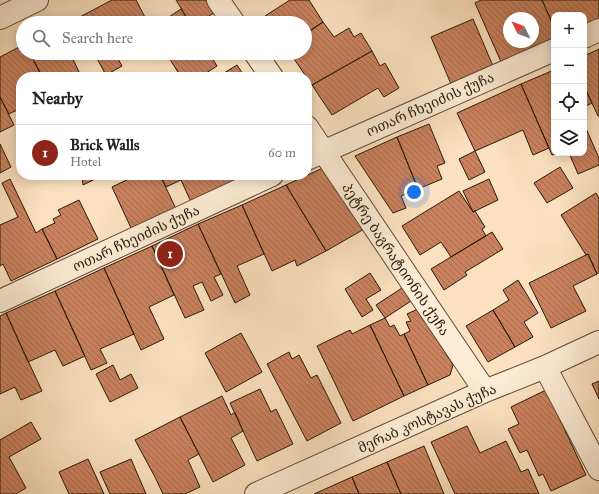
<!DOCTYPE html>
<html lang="en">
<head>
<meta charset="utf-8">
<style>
	body { margin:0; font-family:"IM FELL Great Primer","Noto Serif Georgian",serif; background:#f6f6f6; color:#222 }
	.controls { position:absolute; right:12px; top:12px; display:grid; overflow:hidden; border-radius:8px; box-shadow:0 2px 10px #0003 }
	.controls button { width:36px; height:36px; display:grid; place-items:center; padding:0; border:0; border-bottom:1px solid #e0e0e0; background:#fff; color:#222; font:20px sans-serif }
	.compass { position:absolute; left:503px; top:12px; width:36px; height:36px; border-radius:50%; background:#fff; box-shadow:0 2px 10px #0003; rotate:312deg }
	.you { position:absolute; left:414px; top:192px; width:14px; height:14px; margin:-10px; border:3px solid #fff; border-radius:50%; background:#1a73e8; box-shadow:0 0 0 6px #1a73e833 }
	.badge { display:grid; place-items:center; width:26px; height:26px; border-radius:50%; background:#8f2418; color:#fff; font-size:13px; font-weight:700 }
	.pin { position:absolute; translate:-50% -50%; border:2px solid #fff; box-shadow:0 1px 4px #0006 }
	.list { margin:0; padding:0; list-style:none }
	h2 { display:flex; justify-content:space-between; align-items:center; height:52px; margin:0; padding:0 16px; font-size:17px }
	h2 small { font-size:13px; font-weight:400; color:#767676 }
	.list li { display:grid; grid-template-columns:26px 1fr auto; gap:12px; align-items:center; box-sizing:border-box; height:56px; padding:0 16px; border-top:1px solid #e0e0e0 }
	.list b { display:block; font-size:15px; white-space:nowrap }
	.list p { margin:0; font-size:13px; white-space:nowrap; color:#767676 }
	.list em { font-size:13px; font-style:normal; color:#767676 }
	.icon { flex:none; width:22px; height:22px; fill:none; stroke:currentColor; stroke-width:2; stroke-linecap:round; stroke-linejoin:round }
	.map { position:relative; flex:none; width:599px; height:494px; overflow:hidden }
	.search { position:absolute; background:#fff; box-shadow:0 2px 10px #0003; left:16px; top:16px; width:296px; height:44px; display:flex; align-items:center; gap:10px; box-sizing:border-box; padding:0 14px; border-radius:22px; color:#767676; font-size:15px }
	.panel { position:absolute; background:#fff; box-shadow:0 2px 10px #0003; left:16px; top:72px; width:296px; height:108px; border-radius:16px }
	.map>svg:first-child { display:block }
	.building { fill:url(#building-back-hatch); stroke:#2a190c; fill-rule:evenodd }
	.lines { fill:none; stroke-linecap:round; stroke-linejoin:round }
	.minor-casing { stroke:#5e4b39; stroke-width:24 }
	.minor { stroke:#fcecd5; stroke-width:22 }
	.labels { text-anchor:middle; stroke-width:3.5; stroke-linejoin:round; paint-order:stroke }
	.street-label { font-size:14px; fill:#2a190c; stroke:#fcecd5 }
</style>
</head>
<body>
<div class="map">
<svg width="599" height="494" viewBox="0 0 599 494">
	<defs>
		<pattern id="building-back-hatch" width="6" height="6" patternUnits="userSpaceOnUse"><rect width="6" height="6" fill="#ca825e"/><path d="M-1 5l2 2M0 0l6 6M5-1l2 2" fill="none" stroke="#a46a4c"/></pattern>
	</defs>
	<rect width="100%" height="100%" fill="#fbe1bf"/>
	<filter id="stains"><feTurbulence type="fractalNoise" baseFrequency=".005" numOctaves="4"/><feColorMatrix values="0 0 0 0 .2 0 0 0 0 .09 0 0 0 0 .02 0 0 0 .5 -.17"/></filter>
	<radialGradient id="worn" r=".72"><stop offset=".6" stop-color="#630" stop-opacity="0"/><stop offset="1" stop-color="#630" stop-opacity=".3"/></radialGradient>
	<!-- building -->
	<path class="building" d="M112 0H136L148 23H78L76 19Z
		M176 0H210L217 11 204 19 207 23H190Z
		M290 0H309L323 22 305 34V23H270L265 16Z
		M481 0H542L554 27V41L502 64 475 3ZM509 18H533V42H509Z
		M542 0H599V20L584 27V15H554V27Z
		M181 9 190 23H160Z
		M473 19 493 66 451 84 431 37Z
		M323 22 334 37 349 28 354 37 361 33 372 51 312 85 290 53H305V34Z
		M23 45V53H30L42 77H21V108L9 114 0 97V57Z
		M599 49V116H598L584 86V56Z
		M372 51 380 66 385 63 399 88 384 97 378 88 332 115 312 85Z
		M30 53H70L81 76 42 77Z
		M94 53H128L118 59 122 66 106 75Z
		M166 53H209L217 66 200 77H181Z
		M237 65 245 77H220L219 76Z
		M554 70V153H558L552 155 521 84Z
		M521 84 549 148 533 155 523 130 475 151 457 113Z
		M584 86 592 103 584 107Z
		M0 97 14 125 0 132Z
		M429 124 445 163 437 166 442 179 418 189 397 137Z
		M584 124 599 158V165L578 174 569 153H584Z
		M397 137 418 189 401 196 406 208 393 213 355 156Z
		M0 144 11 167 0 173Z
		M475 151 485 172 469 180 459 159Z
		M327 166 366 228 326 251 286 185Z
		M560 167 573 188 547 203 534 183Z
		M82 175H103L83 185Z
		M137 175H160L176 209 132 230 112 187Z
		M160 175H235L238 181 191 202 181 180 166 187Z
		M10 179 36 233 42 229 57 259 11 281 3 264 0 266V225L18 217 2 183Z
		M489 179 498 200 473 212 463 191Z
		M286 185 326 251 297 266 295 260 272 271 242 205Z
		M459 191 473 212 475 211 485 227 482 229 486 236 451 257 441 242 420 255 402 226Z
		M596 193 599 198V272L597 274 588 254 586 255 561 215Z
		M79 200 98 239 57 259 42 229 55 223 53 219 61 215 58 210Z
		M242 205 264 254 237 266 250 295 235 303 198 224Z
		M198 224 221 274 214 277 223 295 211 301 202 282 193 286 204 310 185 318 152 246Z
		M492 232 503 249 465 272 467 275 444 290 431 269Z
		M152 246 174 295 149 307 164 339 141 350 104 268Z
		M588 254 597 274 573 286 586 311 551 328 529 283Z
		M104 268 134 334 100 349 107 363 91 370 55 291Z
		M370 273 381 290 366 299 373 310 362 317 345 289Z
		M518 280 538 313 524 322 533 337 515 347 493 310 509 300 503 290Z
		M402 288 411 301 385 318 376 305Z
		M55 291 85 356 63 366 55 350 28 362 6 313Z
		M418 309 453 365 450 375 428 385 404 334 410 331 406 322 411 321 407 314Z
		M493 310 515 347 488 362 466 326Z
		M6 313 42 391 21 400 15 387 0 394V316Z
		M385 318 390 327 394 325 400 336 404 334 428 385 404 396 370 325Z
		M370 325 404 396 353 421 317 346 350 330 352 334Z
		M241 333 262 372 226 392 205 353Z
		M289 352 292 359 299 355 311 378 317 375 341 423 307 441 267 364Z
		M113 365 120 380 131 374 138 388 110 402 96 374Z
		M599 381V399L592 384Z
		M260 389 271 412 276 409 293 444 257 461 230 403Z
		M546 390 586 475 551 491 543 474 539 476 527 450 520 453 508 429 519 424 511 407Z
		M222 396 231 415 235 412 243 431 231 438 245 465 213 482 180 417Z
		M180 417 199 454 188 460 200 487 185 494H163L155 477 135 440Z
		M31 422 41 439 9 457 26 488 16 494H0V440Z
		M467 426 480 453 506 441 521 472 528 469 539 494H455L431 442Z
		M424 446 444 494H401L387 462Z
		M88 459 104 494H69L59 472Z
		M131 459 146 494H110L100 472Z
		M387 462 401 494H359L352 477Z
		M352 477 359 494H314Z"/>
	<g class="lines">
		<defs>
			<path id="minor" d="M218 0 234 23
				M0 18 37 0
				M584 37 599 30
				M255 53 272 77
				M307 127 485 391
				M307 159 554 50
				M0 301 272 175
				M545 367 599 469
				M256 494 485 391 545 367 599 342"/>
		</defs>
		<!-- minor casing -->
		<use href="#minor" class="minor-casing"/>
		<!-- minor -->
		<use href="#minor" class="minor"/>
	</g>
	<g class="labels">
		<!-- street labels -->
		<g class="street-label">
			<text transform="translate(430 104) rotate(-24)" y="5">ოთარ ჩხეიძის ქუჩა</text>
			<text transform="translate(136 238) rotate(-25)" y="5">ოთარ ჩხეიძის ქუჩა</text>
			<text transform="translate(396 259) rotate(56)" y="5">პეტრე ბაგრატიონის ქუჩა</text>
			<text transform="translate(427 418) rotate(-24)" y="5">მერაბ კოსტავას ქუჩა</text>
		</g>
	</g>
	<rect width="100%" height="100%" filter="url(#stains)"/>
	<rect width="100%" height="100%" fill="url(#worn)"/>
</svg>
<div class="controls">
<button>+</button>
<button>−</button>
<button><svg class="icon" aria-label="locate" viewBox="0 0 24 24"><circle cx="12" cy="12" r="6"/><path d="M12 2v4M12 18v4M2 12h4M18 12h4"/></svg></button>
<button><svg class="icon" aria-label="layers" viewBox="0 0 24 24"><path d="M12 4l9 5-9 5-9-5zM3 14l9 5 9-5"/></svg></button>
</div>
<svg class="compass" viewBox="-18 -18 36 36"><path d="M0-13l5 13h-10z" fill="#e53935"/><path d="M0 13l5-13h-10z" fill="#767676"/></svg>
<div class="you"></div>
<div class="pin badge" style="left:170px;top:254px">1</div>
<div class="search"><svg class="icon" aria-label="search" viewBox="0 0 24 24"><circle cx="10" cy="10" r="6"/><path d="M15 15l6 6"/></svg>Search here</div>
<section class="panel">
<h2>Nearby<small></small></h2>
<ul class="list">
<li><span class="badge">1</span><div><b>Brick Walls</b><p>Hotel</p></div><em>60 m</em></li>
</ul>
</section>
</div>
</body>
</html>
